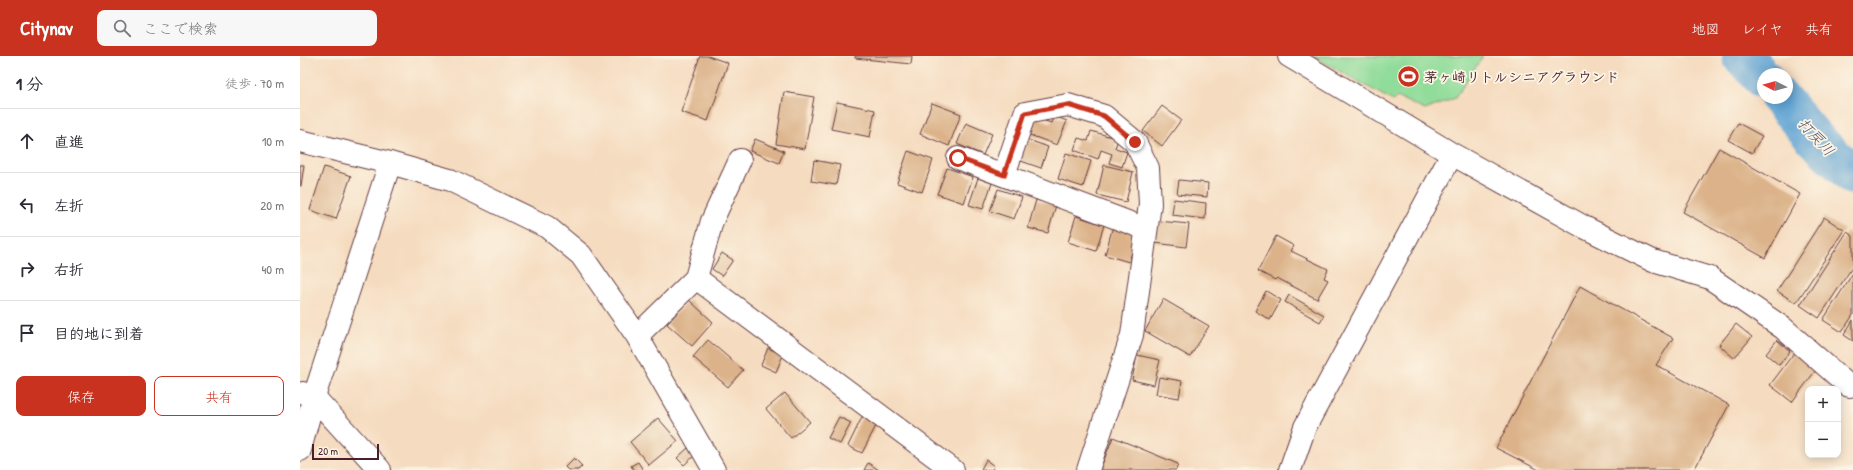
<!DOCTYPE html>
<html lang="ja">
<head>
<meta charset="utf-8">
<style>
	body { margin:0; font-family:"Patrick Hand","Klee One",sans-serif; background:#f7f7f7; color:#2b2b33 }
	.controls { position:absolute; right:12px; bottom:12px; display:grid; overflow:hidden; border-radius:8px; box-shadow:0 2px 10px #0003 }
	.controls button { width:36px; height:36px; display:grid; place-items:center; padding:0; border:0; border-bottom:1px solid #e1e1e2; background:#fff; color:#2b2b33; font:20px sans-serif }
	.compass { position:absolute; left:1457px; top:12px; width:36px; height:36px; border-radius:50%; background:#fff; box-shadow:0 2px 10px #0003; rotate:276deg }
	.scale { position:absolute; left:12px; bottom:10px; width:67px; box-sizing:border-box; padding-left:4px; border:2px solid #4a1f2b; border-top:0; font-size:11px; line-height:14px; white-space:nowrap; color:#4a1f2b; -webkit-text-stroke:3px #fcf5e5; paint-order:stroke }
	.stop { position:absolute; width:12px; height:12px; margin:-9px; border:3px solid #c8321e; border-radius:50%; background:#fff }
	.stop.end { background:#c8321e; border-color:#fff; box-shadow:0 1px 4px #0008 }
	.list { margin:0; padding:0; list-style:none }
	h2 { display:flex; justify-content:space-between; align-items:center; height:52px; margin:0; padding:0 16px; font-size:17px }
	h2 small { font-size:13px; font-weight:400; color:#7c7c81 }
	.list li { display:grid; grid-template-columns:26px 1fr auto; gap:12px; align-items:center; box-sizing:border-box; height:64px; padding:0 16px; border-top:1px solid #e1e1e2 }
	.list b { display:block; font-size:15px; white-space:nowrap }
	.list em { font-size:13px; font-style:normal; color:#7c7c81 }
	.actions { display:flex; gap:8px; padding:12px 16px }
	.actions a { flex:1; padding:9px 0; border:1px solid #c8321e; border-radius:8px; text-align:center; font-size:14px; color:#c8321e }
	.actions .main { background:#c8321e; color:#fff }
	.icon { flex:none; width:22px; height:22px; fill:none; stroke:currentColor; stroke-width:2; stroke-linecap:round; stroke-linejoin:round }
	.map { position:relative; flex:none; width:1553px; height:414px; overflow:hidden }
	header { display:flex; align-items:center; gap:24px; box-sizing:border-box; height:56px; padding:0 20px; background:#c8321e; color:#fff }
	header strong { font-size:19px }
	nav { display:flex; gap:22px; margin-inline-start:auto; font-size:14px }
	.search { width:280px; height:36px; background:#f7f7f7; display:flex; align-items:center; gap:10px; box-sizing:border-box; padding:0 14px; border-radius:8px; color:#7c7c81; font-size:15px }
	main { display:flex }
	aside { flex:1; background:#fff }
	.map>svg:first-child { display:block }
	.green { fill:#90dc9a; stroke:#6d7e62 }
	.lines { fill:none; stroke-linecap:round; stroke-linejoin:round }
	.river { stroke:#5ea3d3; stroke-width:40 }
	.building { fill:#dbb289 }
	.minor-casing { stroke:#643b41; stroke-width:24 }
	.minor { stroke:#fff; stroke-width:22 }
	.route { stroke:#c8321e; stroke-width:5 }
	.labels { text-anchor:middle; stroke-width:3.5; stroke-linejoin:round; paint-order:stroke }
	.poi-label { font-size:14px; font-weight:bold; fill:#4a1f2b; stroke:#fcf5e5; text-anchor:start }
	.water-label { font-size:15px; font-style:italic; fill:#52546e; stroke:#fcf5e5 }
</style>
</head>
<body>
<header>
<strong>Citynav</strong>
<div class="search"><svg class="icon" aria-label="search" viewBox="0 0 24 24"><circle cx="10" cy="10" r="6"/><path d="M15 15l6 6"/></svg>ここで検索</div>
<nav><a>地図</a><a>レイヤ</a><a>共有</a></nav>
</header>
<main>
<aside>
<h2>1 分<small>徒歩 · 70 m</small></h2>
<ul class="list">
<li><svg class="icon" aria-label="ahead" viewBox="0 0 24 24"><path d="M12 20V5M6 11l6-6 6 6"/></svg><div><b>直進</b></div><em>10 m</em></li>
<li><svg class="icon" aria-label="left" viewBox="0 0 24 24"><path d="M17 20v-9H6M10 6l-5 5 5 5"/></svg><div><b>左折</b></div><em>20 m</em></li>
<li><svg class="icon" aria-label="right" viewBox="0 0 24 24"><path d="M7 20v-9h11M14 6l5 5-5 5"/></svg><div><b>右折</b></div><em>40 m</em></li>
<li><svg class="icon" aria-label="arrive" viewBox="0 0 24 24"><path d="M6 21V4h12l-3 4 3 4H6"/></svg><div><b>目的地に到着</b></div></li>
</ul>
<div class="actions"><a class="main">保存</a><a>共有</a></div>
</aside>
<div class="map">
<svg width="1553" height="414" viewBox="0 0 1553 414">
	<rect width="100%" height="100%" fill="#fcf5e5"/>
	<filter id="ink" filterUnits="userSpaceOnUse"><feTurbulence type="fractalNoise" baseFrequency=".025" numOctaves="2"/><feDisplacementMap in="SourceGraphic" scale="8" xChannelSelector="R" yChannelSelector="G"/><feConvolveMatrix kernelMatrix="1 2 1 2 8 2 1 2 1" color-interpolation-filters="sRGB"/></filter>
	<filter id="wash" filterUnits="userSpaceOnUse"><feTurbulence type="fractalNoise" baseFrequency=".012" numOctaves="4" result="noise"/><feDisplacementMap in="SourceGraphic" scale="16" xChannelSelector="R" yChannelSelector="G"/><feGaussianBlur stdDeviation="0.9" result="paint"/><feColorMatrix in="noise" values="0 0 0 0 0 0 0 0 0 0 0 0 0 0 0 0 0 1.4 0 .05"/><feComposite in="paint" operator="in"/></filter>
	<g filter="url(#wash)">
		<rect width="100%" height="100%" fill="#f5dbbf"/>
		<!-- green -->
		<path class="green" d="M1013 0H1183L1155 42 1125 54 1097 41 1093 45Z"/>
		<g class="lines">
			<!-- river -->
			<path class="river" d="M1442 0 1463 22
				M1480 42 1515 83 1553 119"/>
		</g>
		<g id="blocks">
			<!-- building -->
			<path class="building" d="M400 0H408L428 7 408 65 381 56Z
				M555 0H612L611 8 555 2Z
				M484 36 514 41 505 93 476 88Z
				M537 46 575 54 570 81 531 73Z
				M632 47 661 58 649 90 620 78Z
				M862 50 881 64 862 90 843 75Z
				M754 60 767 65 757 89 727 78 733 61 751 67Z
				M666 67 692 78 683 99 657 88Z
				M1438 67 1462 80 1452 97 1428 84Z
				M791 75 818 83 815 92 827 96 822 111 809 107 812 98 801 94 798 103 774 94 778 82 788 85Z
				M455 83 484 95 479 107 450 95Z
				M726 83 748 91 741 112 718 104Z
				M1419 92 1500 138 1465 202 1383 156Z
				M608 95 633 104 622 136 597 127Z
				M766 97 791 105 783 131 758 123Z
				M514 104 540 109 536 129 511 125Z
				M0 109H4L1 130H0Z
				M804 109 833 116 826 146 797 139Z
				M24 111 51 120 36 163 10 154Z
				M647 112 673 121 664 147 637 138Z
				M678 122 692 127 683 153 669 149Z
				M879 124 908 127 907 141 877 138Z
				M698 133 722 141 714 163 690 155Z
				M874 143 906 147 905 163 872 159Z
				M736 144 756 149 748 177 728 172Z
				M776 160 804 169 796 195 768 186Z
				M1524 161 1544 174 1496 247 1477 235Z
				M858 165 889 168 886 191 855 187Z
				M813 170 838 177 829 206 805 199Z
				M1547 176 1553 180V210L1519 262 1500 249Z
				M976 180 994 190 991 195 1028 213 1024 222 1028 224 1017 243 977 222 975 224 958 215Z
				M422 197 433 204 422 220 412 213Z
				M1553 217V259L1542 276 1523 264Z
				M1280 230 1373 282 1356 309 1429 349 1394 414H1239L1196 392Z
				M966 235 981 244 970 264 955 255Z
				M989 239 1024 259 1020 266 985 246Z
				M863 243 909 270 890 301 845 275Z
				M389 244 413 266 392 290 367 268Z
				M1553 264V285L1544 279Z
				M1436 268 1452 281 1434 302 1419 289Z
				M408 284 443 314 428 331 393 301Z
				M1477 284 1490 295 1479 309 1466 298Z
				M468 292 483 299 476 316 461 309Z
				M1494 297 1516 314 1492 346 1470 329Z
				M837 299 860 304 854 329 832 324Z
				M859 321 882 325 879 342 856 338Z
				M485 337 510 366 491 382 466 353Z
				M563 359 578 366 562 397 548 390Z
				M539 361 551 367 540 388 528 382Z
				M358 362 378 385 349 409 330 386Z
				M813 381 878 408 876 414H800Z
				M388 392 394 400 384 409 377 402Z
				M274 402 282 410 278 414H268L265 411Z
				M686 404 694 410 692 414 681 413Z
				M338 406 343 414H334L331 410Z
				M568 407 579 414H564Z"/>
		</g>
	</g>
	<g filter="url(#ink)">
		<use href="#blocks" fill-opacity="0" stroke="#643b41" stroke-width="1"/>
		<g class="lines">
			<defs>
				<path id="minor" d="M989 0 1152 98 1284 171 1353 205 1410 222 1483 272 1549 330
					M0 85 90 107 150 124 247 171 281 199 337 280 414 414
					M658 102 846 173
					M704 119 725 57 768 49 804 60 835 86 848 112 850 148 832 279 788 414
					M396 222 653 414
					M337 280 396 222 412 165 440 104
					M3 337 14 341 80 414
					M0 394 14 341 90 107
					M990 414 1005 371 1152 98"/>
			</defs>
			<!-- minor casing -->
			<use href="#minor" class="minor-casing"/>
			<!-- minor -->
			<use href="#minor" class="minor"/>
		</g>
	</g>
	<g class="lines" filter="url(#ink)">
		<!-- route -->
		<path class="route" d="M658 102 704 119 725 57 768 49 804 60 835 86"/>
	</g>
	<!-- icons -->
	<defs>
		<symbol id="stadium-disc" viewBox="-11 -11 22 22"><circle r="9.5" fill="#c8321e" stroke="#fcf5e5"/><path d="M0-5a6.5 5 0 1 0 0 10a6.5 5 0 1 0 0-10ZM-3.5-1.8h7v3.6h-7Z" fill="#fff"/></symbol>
	</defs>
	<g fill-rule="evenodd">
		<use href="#stadium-disc" x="1096" y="8" width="25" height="25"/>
	</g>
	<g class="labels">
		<!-- poi labels -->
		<g class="poi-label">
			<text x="1124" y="26">茅ヶ崎リトルシニアグラウンド</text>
		</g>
		<!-- water labels -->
		<g class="water-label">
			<text transform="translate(1516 81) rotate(47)" y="5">打戻川</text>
		</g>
	</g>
</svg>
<div class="controls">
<button>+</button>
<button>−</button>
</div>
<svg class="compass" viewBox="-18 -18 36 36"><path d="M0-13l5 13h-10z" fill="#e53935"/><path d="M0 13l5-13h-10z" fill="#7c7c81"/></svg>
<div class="scale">20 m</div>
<div class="stop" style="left:658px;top:102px"></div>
<div class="stop end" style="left:835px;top:86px"></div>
</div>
</main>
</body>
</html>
